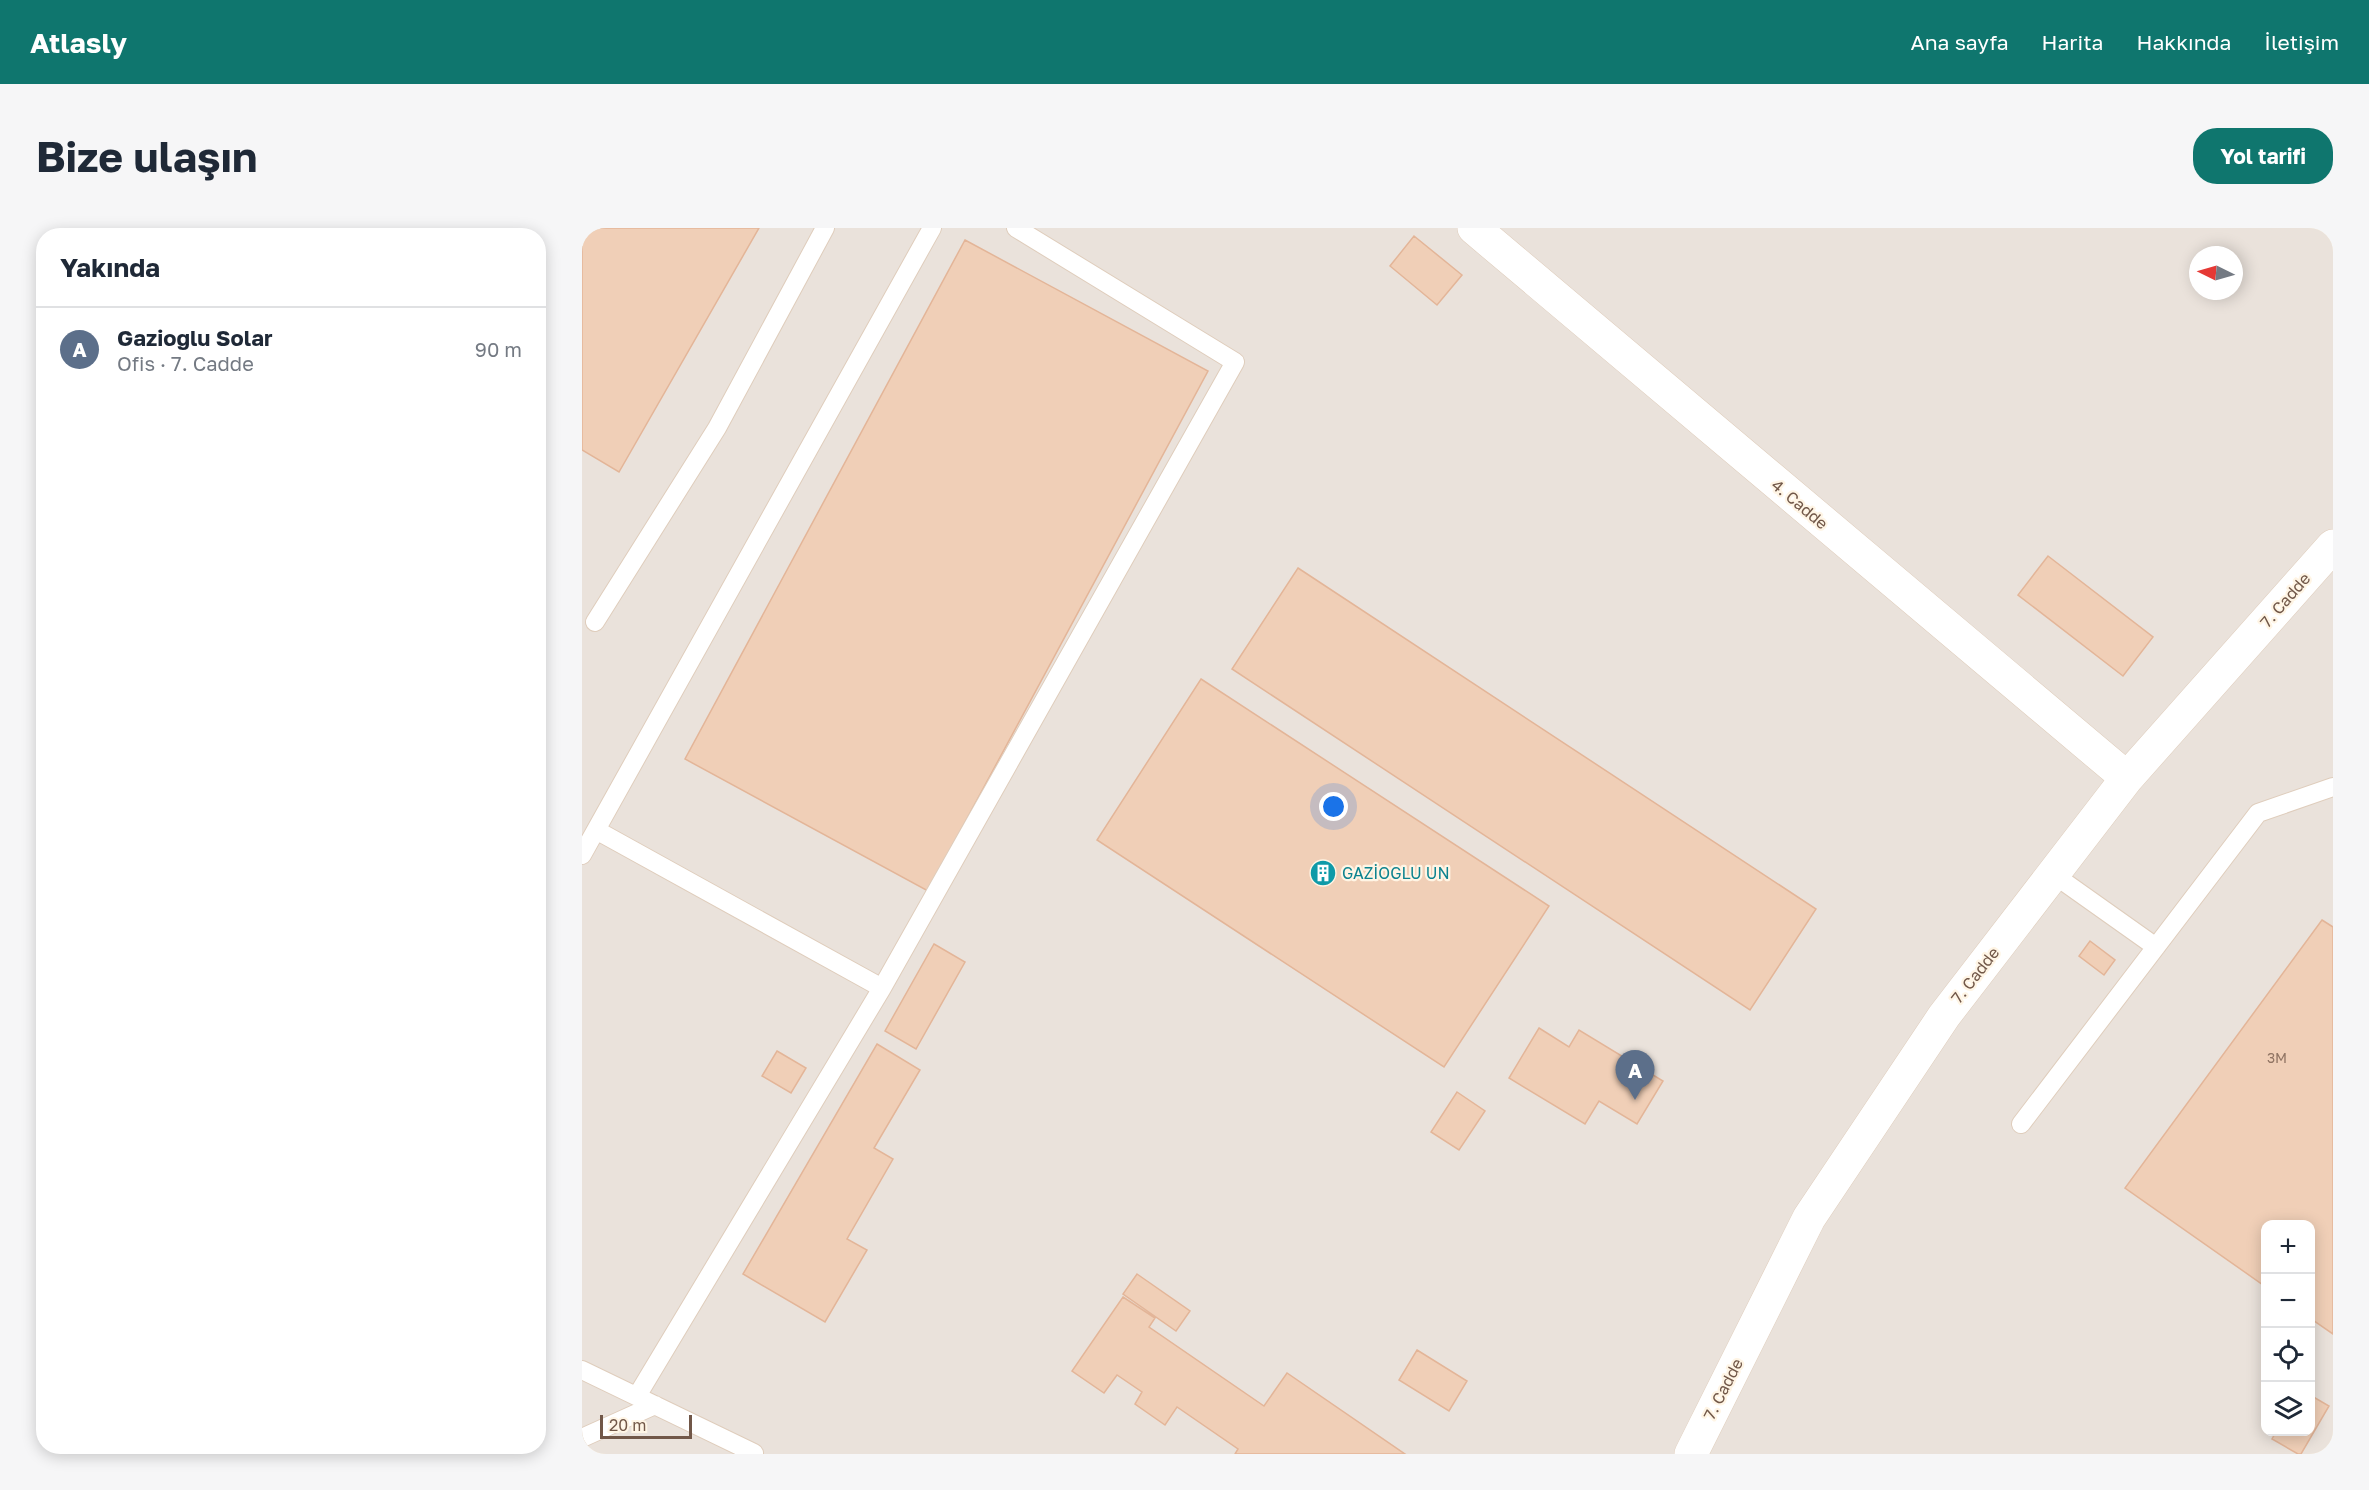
<!DOCTYPE html>
<html lang="tr">
<head>
<meta charset="utf-8">
<style>
	body { margin:0; font-family:"Golos Text",sans-serif; background:#f6f6f7; color:#1f2937 }
	.controls { position:absolute; right:18px; bottom:18px; display:grid; overflow:hidden; border-radius:12px; box-shadow:0 3px 15px #0003 }
	.controls button { width:54px; height:54px; display:grid; place-items:center; padding:0; border:0; border-bottom:2px solid #e0e1e3; background:#fff; color:#1f2937; font:30px sans-serif }
	.compass { position:absolute; left:1607px; top:18px; width:54px; height:54px; border-radius:50%; background:#fff; box-shadow:0 3px 15px #0003; rotate:275deg }
	.scale { position:absolute; left:18px; bottom:15px; width:92px; box-sizing:border-box; padding-left:6px; border:3px solid #715748; border-top:0; font-size:16px; line-height:21px; white-space:nowrap; color:#715748; -webkit-text-stroke:4px #fff5e5; paint-order:stroke }
	.you { position:absolute; left:752px; top:579px; width:21px; height:21px; margin:-15px; border:4px solid #fff; border-radius:50%; background:#1a73e8; box-shadow:0 0 0 9px #1a73e833 }
	.badge { display:grid; place-items:center; width:39px; height:39px; border-radius:50%; background:#0f766e; color:#fff; font-size:20px; font-weight:700 }
	.pin { position:absolute; translate:-50% -50px; filter:drop-shadow(0 2px 3px #0008) }
	.pin::after { content:''; position:absolute; top:32px; width:21px; height:18px; background:inherit; clip-path:polygon(0 0,100% 0,50% 100%) }
	.list { margin:0; padding:0; list-style:none }
	h2 { display:flex; justify-content:space-between; align-items:center; height:78px; margin:0; padding:0 24px; font-size:26px }
	h2 small { font-size:20px; font-weight:400; color:#747a83 }
	.list li { display:grid; grid-template-columns:39px 1fr auto; gap:18px; align-items:center; box-sizing:border-box; height:84px; padding:0 24px; border-top:2px solid #e0e1e3 }
	.list b { display:block; font-size:22px; white-space:nowrap }
	.list p { margin:0; font-size:20px; white-space:nowrap; color:#747a83 }
	.list em { font-size:20px; font-style:normal; color:#747a83 }
	.icon { flex:none; width:33px; height:33px; fill:none; stroke:currentColor; stroke-width:2; stroke-linecap:round; stroke-linejoin:round }
	.map { position:relative; flex:none; width:1751px; height:1226px; overflow:hidden; border-radius:24px }
	header { display:flex; align-items:center; gap:36px; box-sizing:border-box; height:84px; padding:0 30px; background:#0f766e; color:#fff }
	header strong { font-size:28px }
	nav { display:flex; gap:33px; margin-inline-start:auto; font-size:21px }
	.intro { display:flex; align-items:center; justify-content:space-between; box-sizing:border-box; height:144px; padding:0 36px }
	h1 { margin:0; font-size:42px }
	.button { padding:15px 27px; border-radius:24px; background:#0f766e; color:#fff; font-size:21px; font-weight:700 }
	main { display:flex; gap:36px; padding:0 36px }
	aside { flex:1; background:#fff; border-radius:24px; box-shadow:0 3px 15px #0003 }
	.map>svg:first-child { display:block }
	.industrial { fill:#eae2db; fill-rule:evenodd }
	.building { fill:#f0cfb7; stroke:#e3b598; stroke-width:1.5 }
	.lines { fill:none; stroke-linecap:round; stroke-linejoin:round }
	.service-casing { stroke:#dfcdbc; stroke-width:20 }
	.tertiary-casing { stroke:#dfcdbc; stroke-width:34 }
	.service { stroke:#fff; stroke-width:18 }
	.tertiary { stroke:#fff; stroke-width:33 }
	.labels { text-anchor:middle; stroke-width:4.5; stroke-linejoin:round; paint-order:stroke }
	.number-label { font-size:14px; fill:#917564 }
	.street-label { font-size:16px; fill:#715748; stroke:#fff5e5 }
	.culture-label { font-size:16px; fill:#0d838f; stroke:#fff5e5; text-anchor:start }
</style>
</head>
<body>
<header>
<strong>Atlasly</strong>
<nav><a>Ana sayfa</a><a>Harita</a><a>Hakkında</a><a>İletişim</a></nav>
</header>
<div class="intro"><h1>Bize ulaşın</h1><a class="button">Yol tarifi</a></div>
<main>
<aside>
<h2>Yakında<small></small></h2>
<ul class="list">
<li><span class="badge" style="background:#5c6f8a">A</span><div><b>Gazioğlu Solar</b><p>Ofis · 7. Cadde</p></div><em>90 m</em></li>
</ul>
</aside>
<div class="map">
<svg width="1751" height="1226" viewBox="0 0 1751 1226">
	<rect width="100%" height="100%" fill="#fcf1df"/>
	<!-- industrial -->
	<path class="industrial" d="M0 0H1751V1226H0ZM1616 27H1652V63H1616ZM1684 996H1728V1204H1684Z"/>
	<!-- building -->
	<path class="building" d="M0 0H177L37 244 0 222Z
		M832 8 880 47 855 77 808 38Z
		M383 12 626 143 346 663 103 531Z
		M1466 328 1571 409 1541 448 1436 367Z
		M716 340 1234 681 1168 782 650 441Z
		M619 451 967 678 862 839 515 612Z
		M1740 692 1751 699V1106L1728 1090V996H1684V1059L1543 960Z
		M1508 713 1533 732 1522 747 1497 728Z
		M352 716 383 734 334 821 303 803Z
		M957 800 987 819 997 802 1081 853 1055 896 1017 873 1003 896 927 850Z
		M295 816 338 842 292 920 311 931 265 1011 285 1022 243 1094 161 1046Z
		M195 823 224 840 209 865 180 848Z
		M875 864 903 883 877 922 849 904Z
		M555 1046 608 1083 594 1103 541 1066Z
		M541 1069 573 1090 567 1099 682 1178 705 1145 823 1226H653L656 1221 595 1179 583 1197 553 1176 560 1164 535 1147 522 1165 490 1143Z
		M835 1122 885 1153 867 1183 817 1152Z
		M1728 1167 1747 1178 1719 1226H1716L1690 1211 1694 1204H1728Z"/>
	<g class="lines">
		<defs>
			<path id="service" d="M13 394 135 200 243 0
				M14 602 300 760 653 134 434 0
				M0 627 350 0
				M1471 646 1574 719
				M1439 896 1676 585 1751 559
				M0 1142 172 1225
				M55 1168 300 760
				M0 1210 73 1177"/>
			<path id="tertiary" d="M892 0 1545 550
				M1109 1226 1227 990 1362 788 1545 550 1751 318"/>
		</defs>
		<!-- service casing -->
		<use href="#service" class="service-casing"/>
		<!-- tertiary casing -->
		<use href="#tertiary" class="tertiary-casing"/>
		<!-- service -->
		<use href="#service" class="service"/>
		<!-- tertiary -->
		<use href="#tertiary" class="tertiary"/>
	</g>
	<!-- icons -->
	<defs>
		<symbol id="building-disc" viewBox="-11 -11 22 22"><circle r="9.5" fill="#0f9aa8" stroke="#fff5e5"/><path d="M-4-6H4V6H1V3H-1V6H-4ZM-2.5-4.3h1.7v1.8h-1.7ZM.8-4.3h1.7v1.8H.8ZM-2.5-1h1.7V.8h-1.7ZM.8-1h1.7V.8H.8Z" fill="#fff"/></symbol>
	</defs>
	<g fill-rule="evenodd">
		<use href="#building-disc" x="726" y="630" width="30" height="30"/>
	</g>
	<g class="labels">
		<!-- number labels -->
		<g class="number-label">
			<text x="1695" y="835">3M</text>
		</g>
		<!-- street labels -->
		<g class="street-label">
			<text transform="translate(1218 276) rotate(40)" y="6">4. Cadde</text>
			<text transform="translate(1703 372) rotate(-49)" y="6">7. Cadde</text>
			<text transform="translate(1393 747) rotate(-52)" y="6">7. Cadde</text>
			<text transform="translate(1141 1161) rotate(-63)" y="6">7. Cadde</text>
		</g>
		<!-- culture labels -->
		<g class="culture-label">
			<text x="760" y="651">GAZİOĞLU UN</text>
		</g>
	</g>
</svg>
<div class="controls">
<button>+</button>
<button>−</button>
<button><svg class="icon" aria-label="locate" viewBox="0 0 24 24"><circle cx="12" cy="12" r="6"/><path d="M12 2v4M12 18v4M2 12h4M18 12h4"/></svg></button>
<button><svg class="icon" aria-label="layers" viewBox="0 0 24 24"><path d="M12 4l9 5-9 5-9-5zM3 14l9 5 9-5"/></svg></button>
</div>
<svg class="compass" viewBox="-18 -18 36 36"><path d="M0-13l5 13h-10z" fill="#e53935"/><path d="M0 13l5-13h-10z" fill="#747a83"/></svg>
<div class="scale">20 m</div>
<div class="you"></div>
<div class="pin badge" style="left:1053px;top:872px;background:#5c6f8a">A</div>
</div>
</main>
</body>
</html>
